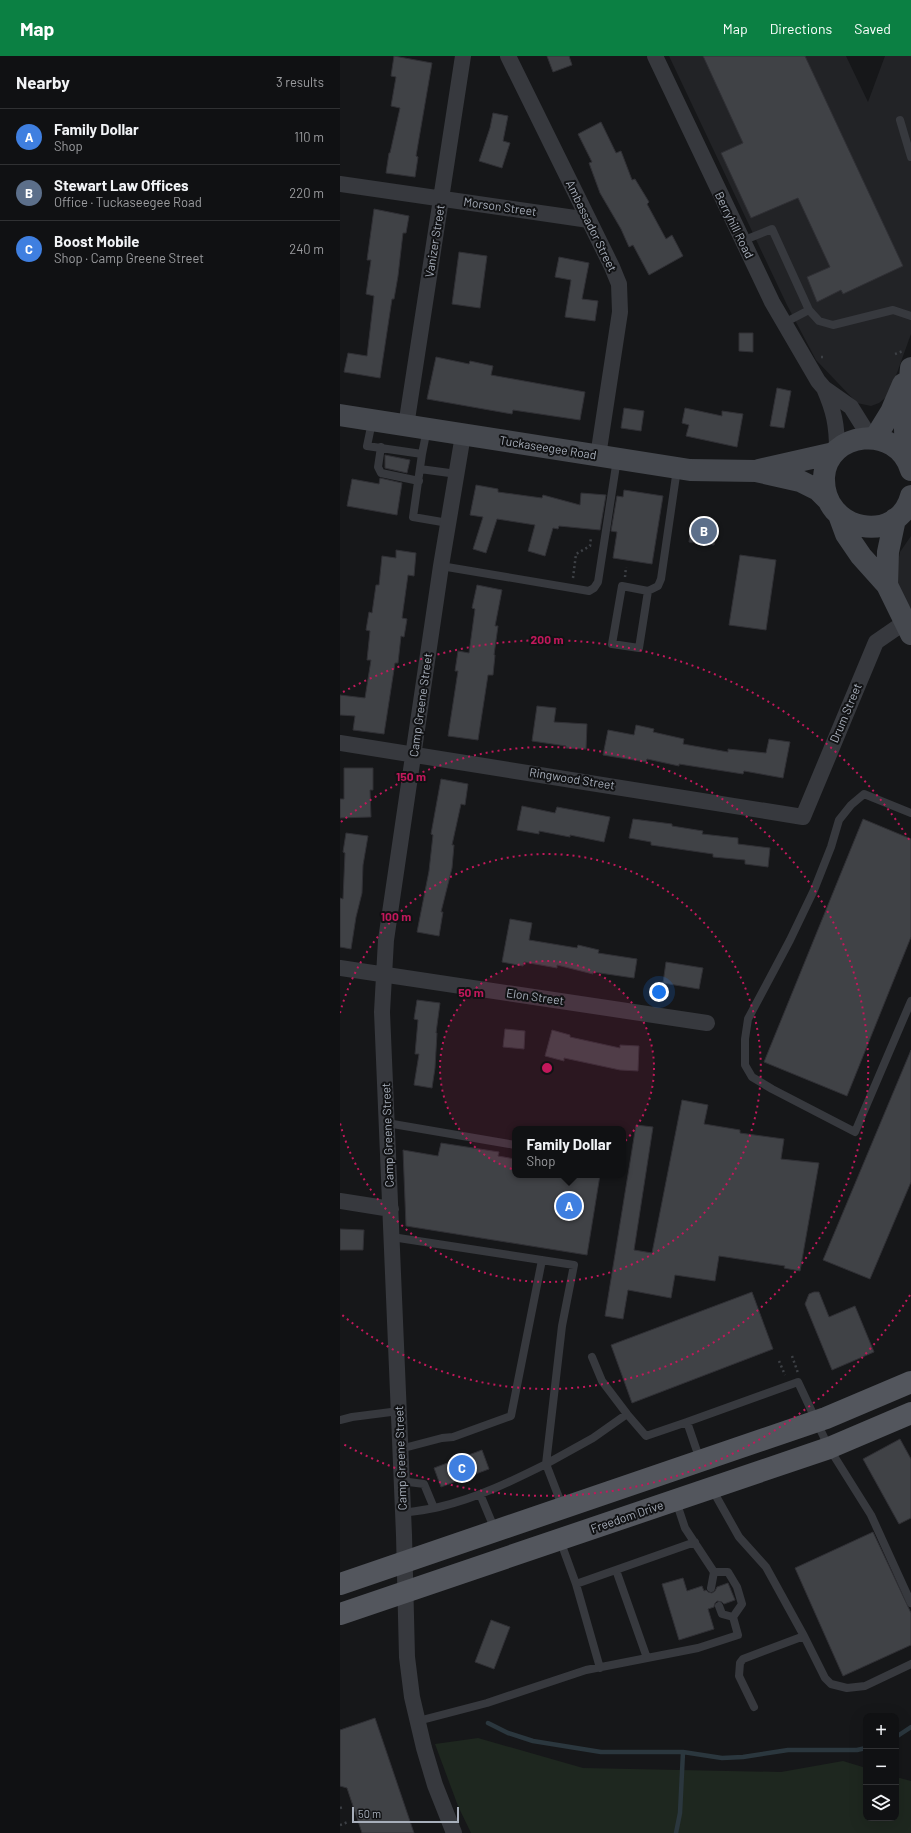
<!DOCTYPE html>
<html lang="en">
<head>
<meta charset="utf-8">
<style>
	body { margin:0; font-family:Barlow,sans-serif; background:#1e1f21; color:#f1f3f6 }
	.controls { position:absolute; right:12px; bottom:12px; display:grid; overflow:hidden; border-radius:8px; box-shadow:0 4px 16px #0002 }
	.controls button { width:36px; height:36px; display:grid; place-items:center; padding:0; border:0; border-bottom:1px solid #303133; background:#101113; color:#f1f3f6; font:20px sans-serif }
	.scale { position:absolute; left:12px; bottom:10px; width:107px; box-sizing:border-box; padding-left:4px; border:2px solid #a7aeba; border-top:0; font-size:11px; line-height:14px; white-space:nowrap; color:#a7aeba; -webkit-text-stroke:3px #111214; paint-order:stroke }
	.you { position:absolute; left:319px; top:936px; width:14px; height:14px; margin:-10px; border:3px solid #fff; border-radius:50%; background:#1a73e8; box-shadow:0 0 0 6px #1a73e833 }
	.badge { display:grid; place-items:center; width:26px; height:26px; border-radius:50%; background:#0b8043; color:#fff; font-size:13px; font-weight:700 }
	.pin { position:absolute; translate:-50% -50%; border:2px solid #fff; box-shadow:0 1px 4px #0006 }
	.popup { position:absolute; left:172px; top:1070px; width:114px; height:52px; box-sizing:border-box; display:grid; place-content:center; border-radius:8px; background:#101113; filter:drop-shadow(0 1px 3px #0005); font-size:13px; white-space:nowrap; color:#9c9da0 }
	.popup b { font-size:15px; color:#f1f3f6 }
	.popup::after { content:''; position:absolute; left:50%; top:100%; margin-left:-8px; border:8px solid transparent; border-top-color:#101113 }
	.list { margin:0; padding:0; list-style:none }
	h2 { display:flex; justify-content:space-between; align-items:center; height:52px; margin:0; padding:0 16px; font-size:17px }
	h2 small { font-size:13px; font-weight:400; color:#9c9da0 }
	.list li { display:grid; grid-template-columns:26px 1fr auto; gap:12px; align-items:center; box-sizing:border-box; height:56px; padding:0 16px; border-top:1px solid #303133 }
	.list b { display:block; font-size:15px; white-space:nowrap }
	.list p { margin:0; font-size:13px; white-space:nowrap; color:#9c9da0 }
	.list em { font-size:13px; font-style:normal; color:#9c9da0 }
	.icon { flex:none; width:22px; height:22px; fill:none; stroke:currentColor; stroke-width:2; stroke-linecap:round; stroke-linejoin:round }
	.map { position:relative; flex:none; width:571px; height:1777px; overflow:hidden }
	header { display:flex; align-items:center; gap:24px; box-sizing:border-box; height:56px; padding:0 20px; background:#0b8043; color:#fff }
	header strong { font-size:19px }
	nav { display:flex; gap:22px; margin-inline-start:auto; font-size:14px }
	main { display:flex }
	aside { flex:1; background:#101113 }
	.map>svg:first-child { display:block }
	.built { fill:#222326 }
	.green { fill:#1e271f }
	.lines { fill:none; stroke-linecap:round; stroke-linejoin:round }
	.stream { stroke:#2b373e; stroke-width:4.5 }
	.building { fill:#404246; stroke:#303035 }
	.path { stroke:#3d4045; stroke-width:2.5; stroke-dasharray:2 3; stroke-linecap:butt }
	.lane { stroke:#37393e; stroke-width:8 }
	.street { stroke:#37393e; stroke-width:16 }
	.secondary { stroke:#45484e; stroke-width:22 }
	.primary { stroke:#53565d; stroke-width:22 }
	.ring { fill:none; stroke:#c2185b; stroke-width:2; stroke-dasharray:2 4 }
	.labels { text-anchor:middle; stroke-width:4; stroke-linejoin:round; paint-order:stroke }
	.street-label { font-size:12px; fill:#a7aeba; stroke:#111214 }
	.centre { fill:#c2185b; stroke:#111214; stroke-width:2 }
	.ring-label { font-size:12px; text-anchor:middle; font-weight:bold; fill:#c2185b; stroke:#111214; stroke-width:4; stroke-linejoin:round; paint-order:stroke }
</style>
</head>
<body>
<header>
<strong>Map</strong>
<nav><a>Map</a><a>Directions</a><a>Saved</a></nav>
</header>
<main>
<aside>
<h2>Nearby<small>3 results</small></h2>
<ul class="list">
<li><span class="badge" style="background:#3f7fe0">A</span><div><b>Family Dollar</b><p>Shop</p></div><em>110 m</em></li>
<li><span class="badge" style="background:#5c6f8a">B</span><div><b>Stewart Law Offices</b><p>Office · Tuckaseegee Road</p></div><em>220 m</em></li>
<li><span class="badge" style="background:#3f7fe0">C</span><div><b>Boost Mobile</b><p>Shop · Camp Greene Street</p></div><em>240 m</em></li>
</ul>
</aside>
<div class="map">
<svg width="571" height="1777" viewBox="0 0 571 1777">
	<rect width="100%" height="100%" fill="#161719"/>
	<!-- built -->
	<path class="built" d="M329 0H506L528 46 545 0H571V278L549 339 539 347 531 350 517 347 476 304 447 249Z
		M571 480V553L559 537 556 516 560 496Z"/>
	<!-- green -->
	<path class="green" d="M138 1682 243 1712 441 1716 503 1705 526 1712V1762H556V1721L571 1725V1777H131L118 1750 95 1688Z"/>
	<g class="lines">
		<!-- stream -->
		<path class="stream" d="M148 1667 168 1677 193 1685 261 1696H343L382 1702 403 1701 448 1694H517L526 1692
			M556 1681 571 1671
			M336 1777 340 1757 343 1696"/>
	</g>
	<!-- building -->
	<path class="building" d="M54 0 92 7 76 100 78 101 75 121 46 117 49 97H50L60 52 51 50 56 21 51 20Z
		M207 0H229L232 9 213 16Z
		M363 0H465L563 210 503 238 501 234 477 246 467 221 490 211 458 142 411 162 381 97 403 87Z
		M153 57 168 60 163 85 170 87 162 112 139 105 150 72Z
		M261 66 276 97 281 95 292 124 295 123 309 146 307 148 326 183 332 179 343 200 309 219 293 189 289 191 281 173 260 137 249 107 252 106 238 78Z
		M34 153 69 160 66 177H63L58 220 54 243H52L40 322 4 316 8 297 27 300 34 240 26 238 31 204H27Z
		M119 196 147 200 140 252 112 248Z
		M219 201 249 207 242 243 258 245 255 265 225 261 231 224 215 221Z
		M399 277H413V296L399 295Z
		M96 301 129 308 130 305 153 310 151 319 245 336 240 364 173 354 172 358 87 343Z
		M437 332 451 335 444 372 430 370Z
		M284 352 304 355 301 375 281 372Z
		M345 352 382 360V355L403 358 397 391 346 380 349 369 342 367Z
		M45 399 70 404 67 417 45 412Z
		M40 422 62 427 57 459 7 450 12 423 39 428Z
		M136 429 158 433V436L202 442 203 439 240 449 241 437 266 439 260 474 219 470 218 473 213 472 205 500 188 495 195 469 157 463 146 497 133 493 143 461 130 459Z
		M284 434 323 440 312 508 273 502 277 476 271 475 277 440 283 441Z
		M352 466 377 469 374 489 349 486Z
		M56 494 76 497 74 520 68 519 62 562 67 563 64 581 61 580 58 607H55L44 678 13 674 15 660 0 659V639L25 642 31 604H27L30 575 26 574 29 556 32 557 36 529H39L42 500 56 502Z
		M400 499 436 504 426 574 389 569Z
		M137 529 162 534 155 570H158L154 599H155L153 619H148L138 684 108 680 118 615H115L118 595 129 597 135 553 132 552Z
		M197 650 216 652 214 666 247 668 246 693 226 692V690L192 685Z
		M296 669 314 673 313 676 344 683 343 688 388 696V693L426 697 429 683 450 686 443 722 404 715 403 718 339 708V710L307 703 306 706 263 699 268 674 294 679Z
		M4 712H33V734H30L31 761 0 762V743H4Z
		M101 723 128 728 125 749 121 748 112 789H114L112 812 101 856H103L99 880 77 876 89 815 93 779 91 778Z
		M182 750 215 757 217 751 270 761 264 786 230 779V781L199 775V778L177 774Z
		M293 763 332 768V770L363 775 362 778 398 782V788L430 792 428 811 405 808V804L373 801V798L311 789V786L289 782Z
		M523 763 571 783V881L507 1040 424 1006Z
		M6 777 28 780 23 809 22 837 16 861 11 893 0 891V842L3 843 5 797 3 796Z
		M170 863 192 867 189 884 237 892 238 889 259 894 258 897 297 903 294 922 253 916V918L217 909V912L184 906 183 910 162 906Z
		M326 906 363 912 359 933 323 927Z
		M77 944 100 947 96 977H97L95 1012 92 1032 74 1029 79 998H75L78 964 74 963Z
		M165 973 185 975 184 993 163 991Z
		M212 974 230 979V981L280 992V989L299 990 298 1015 280 1014 224 1002V1005L205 1000Z
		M571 994V1126L530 1223 483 1204Z
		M342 1044 368 1049 364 1068 400 1074V1077L444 1083 441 1103 479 1107 460 1215 444 1212 445 1210 379 1200 375 1225 335 1219 331 1242 288 1234 283 1263 265 1260 296 1069 313 1071 294 1194 312 1197Z
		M101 1087 159 1096 158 1100 175 1103V1119H260L247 1199 66 1170 63 1094 98 1100Z
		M0 1173 24 1174 23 1194H0Z
		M412 1236 433 1293 292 1347 271 1289Z
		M474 1236H479L489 1261 515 1250 534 1296 492 1314 465 1248 469 1238Z
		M560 1383 571 1403V1462L559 1468 523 1403Z
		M142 1394 149 1413 101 1431 94 1412Z
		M533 1476 571 1557V1589L503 1620 455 1512Z
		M343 1522 347 1535 362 1530 364 1535 366 1534 368 1536 372 1537 375 1535 377 1531 388 1527 395 1544 384 1548 382 1546 377 1545 375 1547 374 1551 368 1553 374 1573 339 1584 322 1528Z
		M151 1564 170 1571 154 1613 135 1606Z
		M35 1662 74 1777H22L7 1732 0 1730V1674Z"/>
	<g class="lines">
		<!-- path -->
		<path class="path" d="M555 298 563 295
			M481 301H486
			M285 521 286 511
			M233 522 236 498 250 490 251 481
			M452 1300 458 1317
			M439 1305 445 1319
			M0 1752 3 1751
			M0 1769 8 1766"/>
		<!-- lane -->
		<path class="lane" d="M560 64 571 101
			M402 185 432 173 469 254 479 265 493 269 553 254 571 260
			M444 267 469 254
			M32 366 27 390 82 398 73 461 108 467
			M41 391 38 411 41 417 79 425
			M82 398 87 373
			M80 413 117 418
			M101 510 249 535 254 532 258 526 277 403
			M308 535 299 592 272 588 282 530 308 535 318 530 321 523 337 413
			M571 757 524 738 511 749 499 764 491 791 474 834 450 884 408 963 405 983V1009L412 1021 432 1033 515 1076 571 945
			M47 1067 175 1089
			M52 1181 234 1209 222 1270 206 1408C172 1425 137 1442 99 1451 87 1454 75 1455 63 1457
			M252 1301 262 1325 287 1358 306 1380 347 1366
			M0 1364 12 1361 59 1355
			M60 1393 102 1382 113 1381 171 1360 202 1204
			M360 1404 347 1366 458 1326 489 1392 531 1459 571 1547
			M61 1425 84 1428 94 1452
			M372 1433 399 1481 426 1511 464 1580 485 1622 491 1628 507 1632 525 1630 571 1608
			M140 1438 155 1474
			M223 1452 206 1408 253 1382 287 1358
			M220 1484 236 1528
			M276 1514 307 1602
			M371 1532 374 1516
			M379 1550 382 1558 393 1561
			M260 1612 236 1528 355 1486
			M414 1651 399 1620 400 1607 403 1603 464 1580
			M78 1665 147 1647 246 1614 358 1592 398 1579 393 1561 402 1548 397 1531 388 1516H374L345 1472 336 1445"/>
		<!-- street -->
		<path class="street" d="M168 0 272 211 279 228 280 256 258 400
			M315 0 432 246 478 325 484 332 511 351 531 383
			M0 128 249 164
			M484 332C494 355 497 369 497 394
			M66 370 123 0
			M0 687 463 761 536 586 565 566
			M0 912 367 967
			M0 1145 51 1153
			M114 1777 95 1729 84 1692 72 1641 67 1601 64 1479 42 956 46 884 101 510 123 379"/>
		<!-- secondary -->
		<path class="secondary" d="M0 359 350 414 416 415 460 425 478 434 488 444
			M535 382 551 356 563 328
			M566 401 565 373 571 312
			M419 414 494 397
			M571 414C557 367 487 375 484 421 482 477 558 489 571 440
			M499 459 506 478 521 500 547 529 571 578
			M547 529 548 496 555 463"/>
		<!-- primary -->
		<path class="primary" d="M0 1528 486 1362 571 1326
			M0 1558 489 1392 571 1357"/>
	</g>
	<!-- distance rings -->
	<circle cx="207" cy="1012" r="107" fill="#c2185b" fill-opacity=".12"/>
	<g class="ring">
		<circle cx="207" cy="1012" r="107"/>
		<path d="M0 957A214 214 0 1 1 0 1067"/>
		<path d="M1 766A321 321 0 1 1 1 1258"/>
		<path d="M570 1239A428 428 0 0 1 3 1388M3 636A428 428 0 0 1 570 785"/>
	</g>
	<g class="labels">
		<!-- street labels -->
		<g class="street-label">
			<text transform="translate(160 151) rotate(8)" y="4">Morson Street</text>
			<text transform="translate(394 169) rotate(64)" y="4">Berryhill Road</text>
			<text transform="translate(251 170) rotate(64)" y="4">Ambassador Street</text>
			<text transform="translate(95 185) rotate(-81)" y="4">Vanizer Street</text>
			<text transform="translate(208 392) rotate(9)" y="4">Tuckaseegee Road</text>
			<text transform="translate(81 649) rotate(-82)" y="4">Camp Greene Street</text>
			<text transform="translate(506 657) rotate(-67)" y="4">Drum Street</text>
			<text transform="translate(232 723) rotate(9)" y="4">Ringwood Street</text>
			<text transform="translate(195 941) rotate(8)" y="4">Elon Street</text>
			<text transform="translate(48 1079) rotate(-92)" y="4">Camp Greene Street</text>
			<text transform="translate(61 1402) rotate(-92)" y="4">Camp Greene Street</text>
			<text transform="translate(287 1461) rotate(-19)" y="4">Freedom Drive</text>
		</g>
	</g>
	<circle cx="207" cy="1012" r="6" class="centre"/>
	<g class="ring-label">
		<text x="207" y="588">200 m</text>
		<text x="71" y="725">150 m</text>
		<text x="56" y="865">100 m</text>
		<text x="131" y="941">50 m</text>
	</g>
</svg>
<div class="controls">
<button>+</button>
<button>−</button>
<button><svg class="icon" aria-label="layers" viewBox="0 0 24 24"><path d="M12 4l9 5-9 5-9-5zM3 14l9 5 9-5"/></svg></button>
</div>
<div class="scale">50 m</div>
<div class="you"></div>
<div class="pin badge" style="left:229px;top:1150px;background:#3f7fe0">A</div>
<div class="popup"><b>Family Dollar</b>Shop</div>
<div class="pin badge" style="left:364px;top:475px;background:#5c6f8a">B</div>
<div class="pin badge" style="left:122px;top:1412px;background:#3f7fe0">C</div>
</div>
</main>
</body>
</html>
